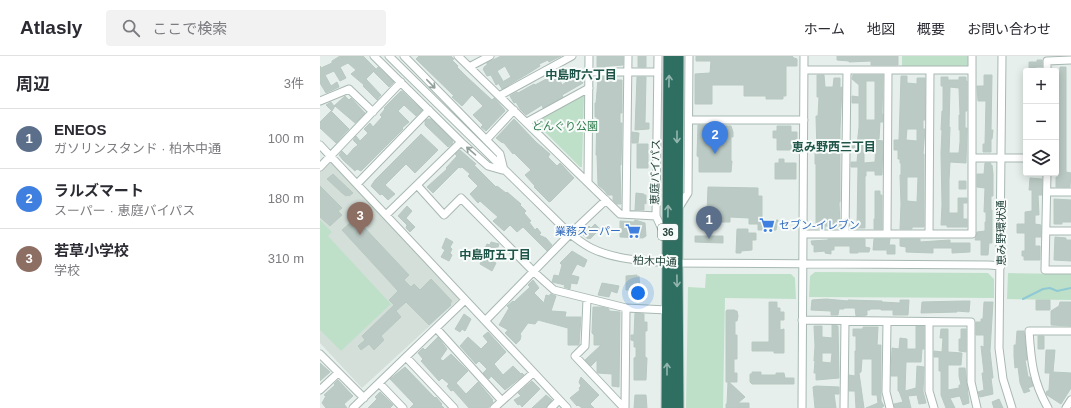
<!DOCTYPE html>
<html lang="ja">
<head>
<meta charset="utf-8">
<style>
	body { margin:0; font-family:Helvetica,"Noto Sans JP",sans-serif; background:#f2f2f3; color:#2b2b33 }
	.controls { position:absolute; right:12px; top:12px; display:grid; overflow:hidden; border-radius:4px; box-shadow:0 2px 10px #0003 }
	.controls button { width:36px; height:36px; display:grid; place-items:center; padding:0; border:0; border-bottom:1px solid #e1e1e2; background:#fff; color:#2b2b33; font:20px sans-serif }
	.you { position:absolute; left:318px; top:237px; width:14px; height:14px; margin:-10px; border:3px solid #fff; border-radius:50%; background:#1a73e8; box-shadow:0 0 0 6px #1a73e833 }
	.badge { display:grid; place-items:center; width:26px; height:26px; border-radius:50%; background:#0f766e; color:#fff; font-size:13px; font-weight:700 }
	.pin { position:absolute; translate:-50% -33px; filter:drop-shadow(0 1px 2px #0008) }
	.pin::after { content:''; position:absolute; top:21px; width:14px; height:12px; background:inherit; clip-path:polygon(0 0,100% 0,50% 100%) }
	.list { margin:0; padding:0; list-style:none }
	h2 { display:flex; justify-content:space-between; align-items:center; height:52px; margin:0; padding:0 16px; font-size:17px }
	h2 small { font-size:13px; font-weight:400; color:#7c7c81 }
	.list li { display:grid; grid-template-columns:26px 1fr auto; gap:12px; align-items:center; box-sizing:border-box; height:60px; padding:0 16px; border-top:1px solid #e1e1e2 }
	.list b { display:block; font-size:15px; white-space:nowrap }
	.list p { margin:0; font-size:13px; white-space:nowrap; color:#7c7c81 }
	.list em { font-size:13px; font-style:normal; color:#7c7c81 }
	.icon { flex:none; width:22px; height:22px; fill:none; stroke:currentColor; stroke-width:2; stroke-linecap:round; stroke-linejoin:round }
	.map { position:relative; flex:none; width:751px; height:352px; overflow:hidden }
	header { display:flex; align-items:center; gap:24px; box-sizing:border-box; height:56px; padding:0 20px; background:#fff; border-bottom:1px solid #e1e1e2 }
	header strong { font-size:19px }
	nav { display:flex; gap:22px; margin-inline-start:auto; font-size:14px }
	.search { width:280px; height:36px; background:#f2f2f3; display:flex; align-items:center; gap:10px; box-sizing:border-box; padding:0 14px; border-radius:4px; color:#7c7c81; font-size:15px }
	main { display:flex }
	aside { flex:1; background:#fff }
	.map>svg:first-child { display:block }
	.built { fill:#d4dfda }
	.green { fill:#bfe0c8 }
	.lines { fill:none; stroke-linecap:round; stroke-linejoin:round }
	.stream { stroke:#8ec9d4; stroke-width:2 }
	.building { fill:#bbcac4; stroke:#b8c9c2; fill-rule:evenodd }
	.minor-casing { stroke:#a8b8b2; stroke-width:9 }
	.highway-casing { stroke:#c2cac8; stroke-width:13 }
	.minor { stroke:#fff; stroke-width:7 }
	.highway { stroke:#2f6f62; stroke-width:11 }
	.oneway { stroke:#93b5ae }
	.oneway2 { stroke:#92a09c }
	.labels { text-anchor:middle; stroke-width:4; stroke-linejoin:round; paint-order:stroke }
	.shield { fill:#f7fbf9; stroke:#637a73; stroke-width:1 }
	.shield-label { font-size:10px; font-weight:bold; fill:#24423a }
	.park-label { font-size:11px; fill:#2d7a4b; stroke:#f7fbf9 }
	.street-label { font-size:11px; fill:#24423a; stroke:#f7fbf9 }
	.shop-label { font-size:11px; fill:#366cbe; stroke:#f7fbf9; text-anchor:start }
	.neighbourhood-label { font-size:12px; font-weight:bold; fill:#1f5548; stroke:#f7fbf9 }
</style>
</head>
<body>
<header>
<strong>Atlasly</strong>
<div class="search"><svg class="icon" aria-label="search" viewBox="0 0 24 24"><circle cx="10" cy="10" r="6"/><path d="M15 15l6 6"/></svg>ここで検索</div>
<nav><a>ホーム</a><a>地図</a><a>概要</a><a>お問い合わせ</a></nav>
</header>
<main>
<aside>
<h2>周辺<small>3件</small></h2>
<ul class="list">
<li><span class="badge" style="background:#5c6f8a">1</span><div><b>ENEOS</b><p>ガソリンスタンド · 柏木中通</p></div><em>100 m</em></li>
<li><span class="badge" style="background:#3f7fe0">2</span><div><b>ラルズマート</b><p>スーパー · 恵庭バイパス</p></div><em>180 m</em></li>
<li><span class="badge" style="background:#8d6e63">3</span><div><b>若草小学校</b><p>学校</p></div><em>310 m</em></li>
</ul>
</aside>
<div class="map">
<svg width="751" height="352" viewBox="0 0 751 352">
	<rect width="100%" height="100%" fill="#e6efeb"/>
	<!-- built -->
	<path class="built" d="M10 103 139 243 42 332 0 287V115Z"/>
	<!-- green -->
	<path class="green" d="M582 0H648V10L646 12H582Z
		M262 39 264 40 262 111H260L216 67V65Z
		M0 164 12 176 8 180 71 248 21 295 0 274Z
		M495 216 668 217 674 223V242L489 241 490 220Z
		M688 217 751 218V244L687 243Z
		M386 218H471L475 222 476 243 405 242 403 352H366L368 231 385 232Z"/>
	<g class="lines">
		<!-- stream -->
		<path class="stream" d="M703 243 723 233 730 232 737 235 751 232"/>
	</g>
	<!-- building -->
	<path class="building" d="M20 0H43L56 13 46 23 61 39 57 44 43 30 44 29 31 18 36 14 28 7 20 11 26 22 20 25 14 15 5 19 11 30 17 26 19 31 6 37 0 27V10L1 12 12 7V5Z
		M99 0H131L134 3 132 4 138 10 137 11 147 21 172 44 174 42 184 53 185 55 166 75 161 71 163 69 153 59 163 50 152 39 142 50 132 41 134 40 132 38 96 3Z
		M181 0H241L229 6 228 4 219 8 220 10 209 17 182 33 179 28 191 21 185 10 177 15 183 25 176 29 171 19 167 20 163 13 164 12V11L167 9V7Z
		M277 0H303V9L277 11Z
		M318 0H326V11H318Z
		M376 0H472L474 2 477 3V10H466V40H463V43H446V40H424V29H392V48H375V18L390 17 391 5H376Z
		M517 0H578V9H551V5L529 6V5L517 4Z
		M717 4H722V11H716V14H709V6H717Z
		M58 11 74 26 69 31 54 16Z
		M740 11H746V116L751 117 750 131H736V121H738L739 98 736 97V83H738L737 46H738Z
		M258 18 263 27 242 39 243 41 223 52 222 49 206 59 200 53 196 46 194 47 190 40 197 36 198 37 214 28 215 29 234 19H236L238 23 239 22 242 29Z
		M497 19H504L505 31H513L514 22H520V32L522 31 520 73V146H519L520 171 505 170V173H499V170H497L496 167V108H495V97H497L496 60H498L499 41H497Z
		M533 19H563L562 58H563V66H560L559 83H544V107L555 106 556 84 563 85 562 119H555V115H546V120H545V172H537L538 111H531V106H537L538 95H531V90H537L539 71V47H532V40L539 41V29L532 23ZM546 25H555V64H546Z
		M664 19H672L671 74H673L672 83H671V96H663V88H665L666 45H658L657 30H664Z
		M581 20H587V27L597 28V22H605V64H603V73H605L603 98H604V171H592V173H580L581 148 580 119H581V107H580V103H578V94H574V84H579ZM587 73H597V85L586 84ZM587 121H598L597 146 587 145Z
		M282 21H290V24H302V57H300V67H302L301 109H300L301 148H297L293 144V139H288L284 134 278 129 277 99H276L277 61H275V47H276L278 23H281Z
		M317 21H326L325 66V67H329V73L315 74Z
		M621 21H628V24H639V21H646V25H647V55H645V72H647L646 107 630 106 629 124V157H638V142H647V147H643V163H647V171H627V169H621L622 149 621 97 622 74H621L622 55H623V30H621ZM630 31 639 32 640 59H639V74H640V86L639 97H629L630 71H629Z
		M81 35 83 36 102 54 96 60 84 49 78 55 89 66 82 72 83 73 41 115 37 113 35 115 23 104 19 99 22 95 27 100 34 92 38 89 33 84 36 80 40 85 48 77 44 73 50 67 53 71 62 61 60 59 65 53 64 52Z
		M25 40 29 44 31 42 45 57 35 67 15 50 12 55 6 49 11 46 14 50Z
		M11 55 29 73 16 87 0 72V66Z
		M107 63H111L133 85 132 88 128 91 105 69V65Z
		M194 63 216 86 230 98 228 101 237 110 240 107 254 122 231 145 229 146 214 131 215 130 205 119 211 114 194 97 193 98 184 87 181 86 176 82Z
		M378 69 411 70 413 76V81H411V105H412L411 116H379V101L377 100Z
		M457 70H471V76H477V94H457V82H453V75H457Z
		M312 76 319 77 318 87H312Z
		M101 78 118 94 95 117 86 108 65 129 75 138 68 144 62 138 60 139 51 130 55 124Z
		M317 88H328V112H317Z
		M140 94 156 108 154 109 176 131 177 130 186 137 187 136 201 148 200 149 206 155 204 157 211 165 209 166 215 174 217 172 221 177 219 179 226 182 232 189 227 195 203 171 197 176 190 169 184 175 173 165 178 161 160 145 158 147 150 138 158 130 148 120 150 118 142 111 140 112 139 111 113 137 107 131 127 113 126 112 137 100 135 98Z
		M459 103H464V107H476V123H455V107H459Z
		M665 107H671L670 109H672L673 118V140H671V154H672V187H669L668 199H661V184H655L657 176 665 175V166H666V156H664L665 132 657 131V118H664Z
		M13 118 33 137 29 140 28 139 26 140 22 137 7 123Z
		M710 122 722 123V139H718L719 159H715V168L721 169V181H715V190H720V204H704V200H702V195H705V177H697V168H705V156L712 155V134H709Z
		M639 125H646V133H639Z
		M0 130 22 152 18 155 22 159 10 170 0 161Z
		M388 131 438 132V140H442V164H458L456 174H438V168H429V162L410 161V166H398V170H390V168H380L382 156H387Z
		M555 135H560V139H562V173H554V163H555Z
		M316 137 324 138V139H326V148L324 147V154H315Z
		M734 143 751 144V166H742V168H734Z
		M87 150 92 155 86 162 95 171 90 176 86 172 87 169 78 160Z
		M315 164 325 167 326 180 323 182 300 181V165L314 166Z
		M30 167 33 171 36 168 38 171 41 168 89 219 84 224 91 231 94 228 100 234 111 223 132 245 130 248 131 249 109 269 86 246 76 255 81 261 61 280 64 284 54 294 49 288 41 294 38 290 45 284 42 280 74 249 69 244 78 235 22 174Z
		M275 168 279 172V174L270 183 269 182 268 183 262 178 269 170 271 172Z
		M417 173H428V177H436V184H432V194L421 195V197H416Z
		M375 180H403V187L375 186Z
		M735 181 746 182V184H751V205L734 204Z
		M126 182 133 186 130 191 132 193 130 197 132 199 129 205 121 201 125 194 122 192Z
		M508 183H545V191L550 192 549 196H538V197H530V190H514V194H511V198L505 197V195L494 196V189H492L491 185 508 184Z
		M554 183H570L569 189H575V198H567V194H553Z
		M580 183H600V186L630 184V187H650V196L632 197V192H613V197L586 196V191L580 190Z
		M171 186 179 188 177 194 171 192 166 203 176 207 172 215 160 208 163 202 161 201 167 188 170 189Z
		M252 195 267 204 264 211 257 208 251 219 259 221 257 228 251 227 250 233 244 231 245 229 232 226 234 219 239 220 242 209 240 207Z
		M317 219V221L319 220 320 234H306V220Z
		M213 224 219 232 214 237 224 247 226 239 230 240V238L236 240 231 255 246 256 245 261H261L259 289H248V272L218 264 215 268 208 267 200 278 201 280 200 284 196 288 185 277 188 274 179 269 189 252 187 250 193 245 194 246 210 231 208 229Z
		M282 227 299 230 297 237 291 235 289 241 278 239Z
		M506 243 528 245V244L562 245V246L580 247V244H589L588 259H573V254H561V253H550V254H547V259L541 260H536L535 252H524V253H519L518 259H511V255L491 254 492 244Z
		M716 244H730V254H716Z
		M644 245H650L649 256 637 255V256L601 257 602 246Z
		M449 246H457V252H460V256H464V264H460V274L464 273V297H454V295H432V286H449Z
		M664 246H673L670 295 673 322H671L673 338 660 341 658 336 664 334 662 317H664L661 290 664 291V279H656V266H661V263H663Z
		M740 246H751V270L731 269V255L739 250Z
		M273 251H282L289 253V255L300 256 299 331 292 330V318L278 317 277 316V304L271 310 265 304 281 289H274V279L272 277Z
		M407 254H415V255H417L418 260 417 265H415V279H417V303H414V317H417V326H409L425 341 418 347H429V352H406V348H407L408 326H406V255Z
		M315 257 324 258V266H327V275H325V301L327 302 326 324H314V302L316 301V291H314V285L311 284V279H314Z
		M144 258 151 263 145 275 142 273 140 276 135 273Z
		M512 269 518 270 519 322 496 324V317H494L495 305H494L495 290 494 270H502V281L512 282ZM502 297H512L511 307 502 306Z
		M596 270H604V293H602L601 306H586L585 335 596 332 597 310 604 311 603 335 606 347 599 348 597 339 588 340 591 352H575L574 348 583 346 579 335H578V320H571L572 292 579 293 580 282 587 283V293H596Z
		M543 271H558L557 289H561V345L564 350 562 351V352H546L558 347 557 339H552V303H542L541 316 539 317 544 352H536L535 335H529V319L535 320V295H536V280H533V273H543Z
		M621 273H628V296L642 297 641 309H628V334L639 332V329H641L639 320V312H645L649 347 643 349 640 340 630 342 635 352H626L621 339V315H619V301H614V295L622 296 623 282H620Z
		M641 273H646V296L639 295V283H641Z
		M697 275H704L707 304H705L708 321H710L713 330 708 332 710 335 704 337 700 327 698 311 695 312 694 300V289H696Z
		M168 276 186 296 174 308 183 319 193 310 201 318 202 317 204 319 185 334 171 320 169 323 163 317 167 313 159 305 156 308 140 290 148 281 161 293 168 286 163 280Z
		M718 280H724V293H718Z
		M118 281 127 293 120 303 123 305 131 298 148 315 136 327 146 338 158 326 173 344 172 345 173 346 168 352H149L133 334 131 335 127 330 129 328 122 322 119 325 101 305 103 303 98 297 103 292 105 294Z
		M726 294H735L733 316 751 317V332L741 348 727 339 726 336 729 334 730 317H725Z
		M0 307 10 316 0 325Z
		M85 311 115 342 116 341 122 348 121 349 124 352H90L94 348 70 323Z
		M432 316H441V319H456V317H464L465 322H474V328H432L430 326V318H432Z
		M261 321 279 339 270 348 274 352H262L258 349 257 350 250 342 260 334 259 332 261 330 259 326Z
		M18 324 33 340 24 348 27 352H6L2 347 6 340 4 339 15 329 14 328Z
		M212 325 220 333 202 351 200 348 198 349 194 344 201 340 198 337Z
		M496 330 519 331V338H514L516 352H495L493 331Z
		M60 336 73 349 70 352H48L57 343 55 341Z
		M226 339 232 344 226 352H212Z
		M315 339H326L327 352H314Z
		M679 343 683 352H674L672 346Z"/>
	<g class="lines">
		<defs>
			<path id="minor" d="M54 0 141 86 168 110 182 114
				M69 0 250 178C257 183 263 188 271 192 295 204 322 204 348 207L669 209 681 210
				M84 0 180 98 184 114
				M138 0 300 158 336 160
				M338 0 336 160 346 182
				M682 0 679 292 683 323 692 352
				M149 11 170 0
				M484 14H652
				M727 15V5L751 4
				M269 16H338
				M179 40 252 0
				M0 45 29 33 53 56
				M369 64H484
				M207 66 269 32
				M166 84 194 54
				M0 89 247 352
				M652 102H706
				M0 111 81 26
				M727 117 725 214H751
				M268 125 269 0
				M37 128 109 54
				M97 129 124 159 141 142 214 216 234 234 306 252 347 254
				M727 136H751
				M358 153 368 137 369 0
				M306 158 308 0
				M66 159 141 86
				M726 175H751
				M483 178H652V0
				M525 178 527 15
				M567 178 568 15
				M609 178 610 14
				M267 243 265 290 255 300 304 352
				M166 264 250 178 286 144
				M482 264 651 266V326L657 352
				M567 266 566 336 570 352
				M609 266V335L614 352
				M116 272 182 345
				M0 298 44 342
				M86 301 134 352
				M59 327 83 352
				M0 334 18 317
				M33 352 145 244
				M174 352 213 317
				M231 352 239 344
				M305 352 306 252
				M482 352 484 0
				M524 352 525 265
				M728 352C713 326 711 305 709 275H751
				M746 352 751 344"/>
			<path id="highway" d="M347 352 349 0
				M358 352 357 206 358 0"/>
		</defs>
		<!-- minor casing -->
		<use href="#minor" class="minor-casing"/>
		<!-- highway casing -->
		<use href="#highway" class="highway-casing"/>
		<!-- minor -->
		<use href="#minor" class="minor"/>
		<!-- highway -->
		<use href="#highway" class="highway"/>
	</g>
	<!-- one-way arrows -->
	<defs><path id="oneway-shaft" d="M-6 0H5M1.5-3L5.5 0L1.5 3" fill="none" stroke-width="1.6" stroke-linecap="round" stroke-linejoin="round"/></defs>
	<g class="oneway">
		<use href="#oneway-shaft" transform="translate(349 25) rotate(-89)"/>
		<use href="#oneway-shaft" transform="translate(357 81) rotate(90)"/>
		<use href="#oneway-shaft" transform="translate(348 155) rotate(-89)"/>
		<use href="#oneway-shaft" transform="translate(357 225) rotate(89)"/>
		<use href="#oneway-shaft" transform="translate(347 313) rotate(-90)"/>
	</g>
	<g class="oneway2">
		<use href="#oneway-shaft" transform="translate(111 28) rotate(46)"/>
		<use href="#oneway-shaft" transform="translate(151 95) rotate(-139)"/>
	</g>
	<!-- icons -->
	<defs>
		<symbol id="supermarket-bare" viewBox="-9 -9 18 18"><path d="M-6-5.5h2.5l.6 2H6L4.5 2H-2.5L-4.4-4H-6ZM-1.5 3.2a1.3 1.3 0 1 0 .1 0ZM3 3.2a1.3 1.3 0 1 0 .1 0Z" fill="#3f7fe0" stroke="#f7fbf9" stroke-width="2.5" paint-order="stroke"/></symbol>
	</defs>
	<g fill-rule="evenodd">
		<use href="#supermarket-bare" x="436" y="158" width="22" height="22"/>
		<use href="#supermarket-bare" x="302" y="164" width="22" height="22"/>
	</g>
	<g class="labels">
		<!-- shield labels -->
		<rect class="shield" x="338" y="168" width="20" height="16" rx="3"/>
		<g class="shield-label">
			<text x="348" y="180">36</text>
		</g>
		<!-- park labels -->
		<g class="park-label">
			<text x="245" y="74">どんぐり公園</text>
		</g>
		<!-- street labels -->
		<g class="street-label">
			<text transform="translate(335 116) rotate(-89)" y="4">恵庭バイパス</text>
			<text transform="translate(681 177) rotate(-90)" y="4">恵み野環状通</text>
			<text transform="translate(335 205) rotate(3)" y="4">柏木中通</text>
		</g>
		<!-- shop labels -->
		<g class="shop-label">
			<text x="459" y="173">セブン-イレブン</text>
			<text x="301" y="179" text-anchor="end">業務スーパー</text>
		</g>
		<!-- neighbourhood labels -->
		<g class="neighbourhood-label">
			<text x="261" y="23">中島町六丁目</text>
			<text x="514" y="95">恵み野西三丁目</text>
			<text x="175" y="203">中島町五丁目</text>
		</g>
	</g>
</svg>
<div class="controls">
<button>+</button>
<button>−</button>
<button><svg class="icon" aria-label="layers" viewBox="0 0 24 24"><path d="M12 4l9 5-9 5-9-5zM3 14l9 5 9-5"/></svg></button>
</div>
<div class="you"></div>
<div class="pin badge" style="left:389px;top:183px;background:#5c6f8a">1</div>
<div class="pin badge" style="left:395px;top:98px;background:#3f7fe0">2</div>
<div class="pin badge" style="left:40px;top:179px;background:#8d6e63">3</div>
</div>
</main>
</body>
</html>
